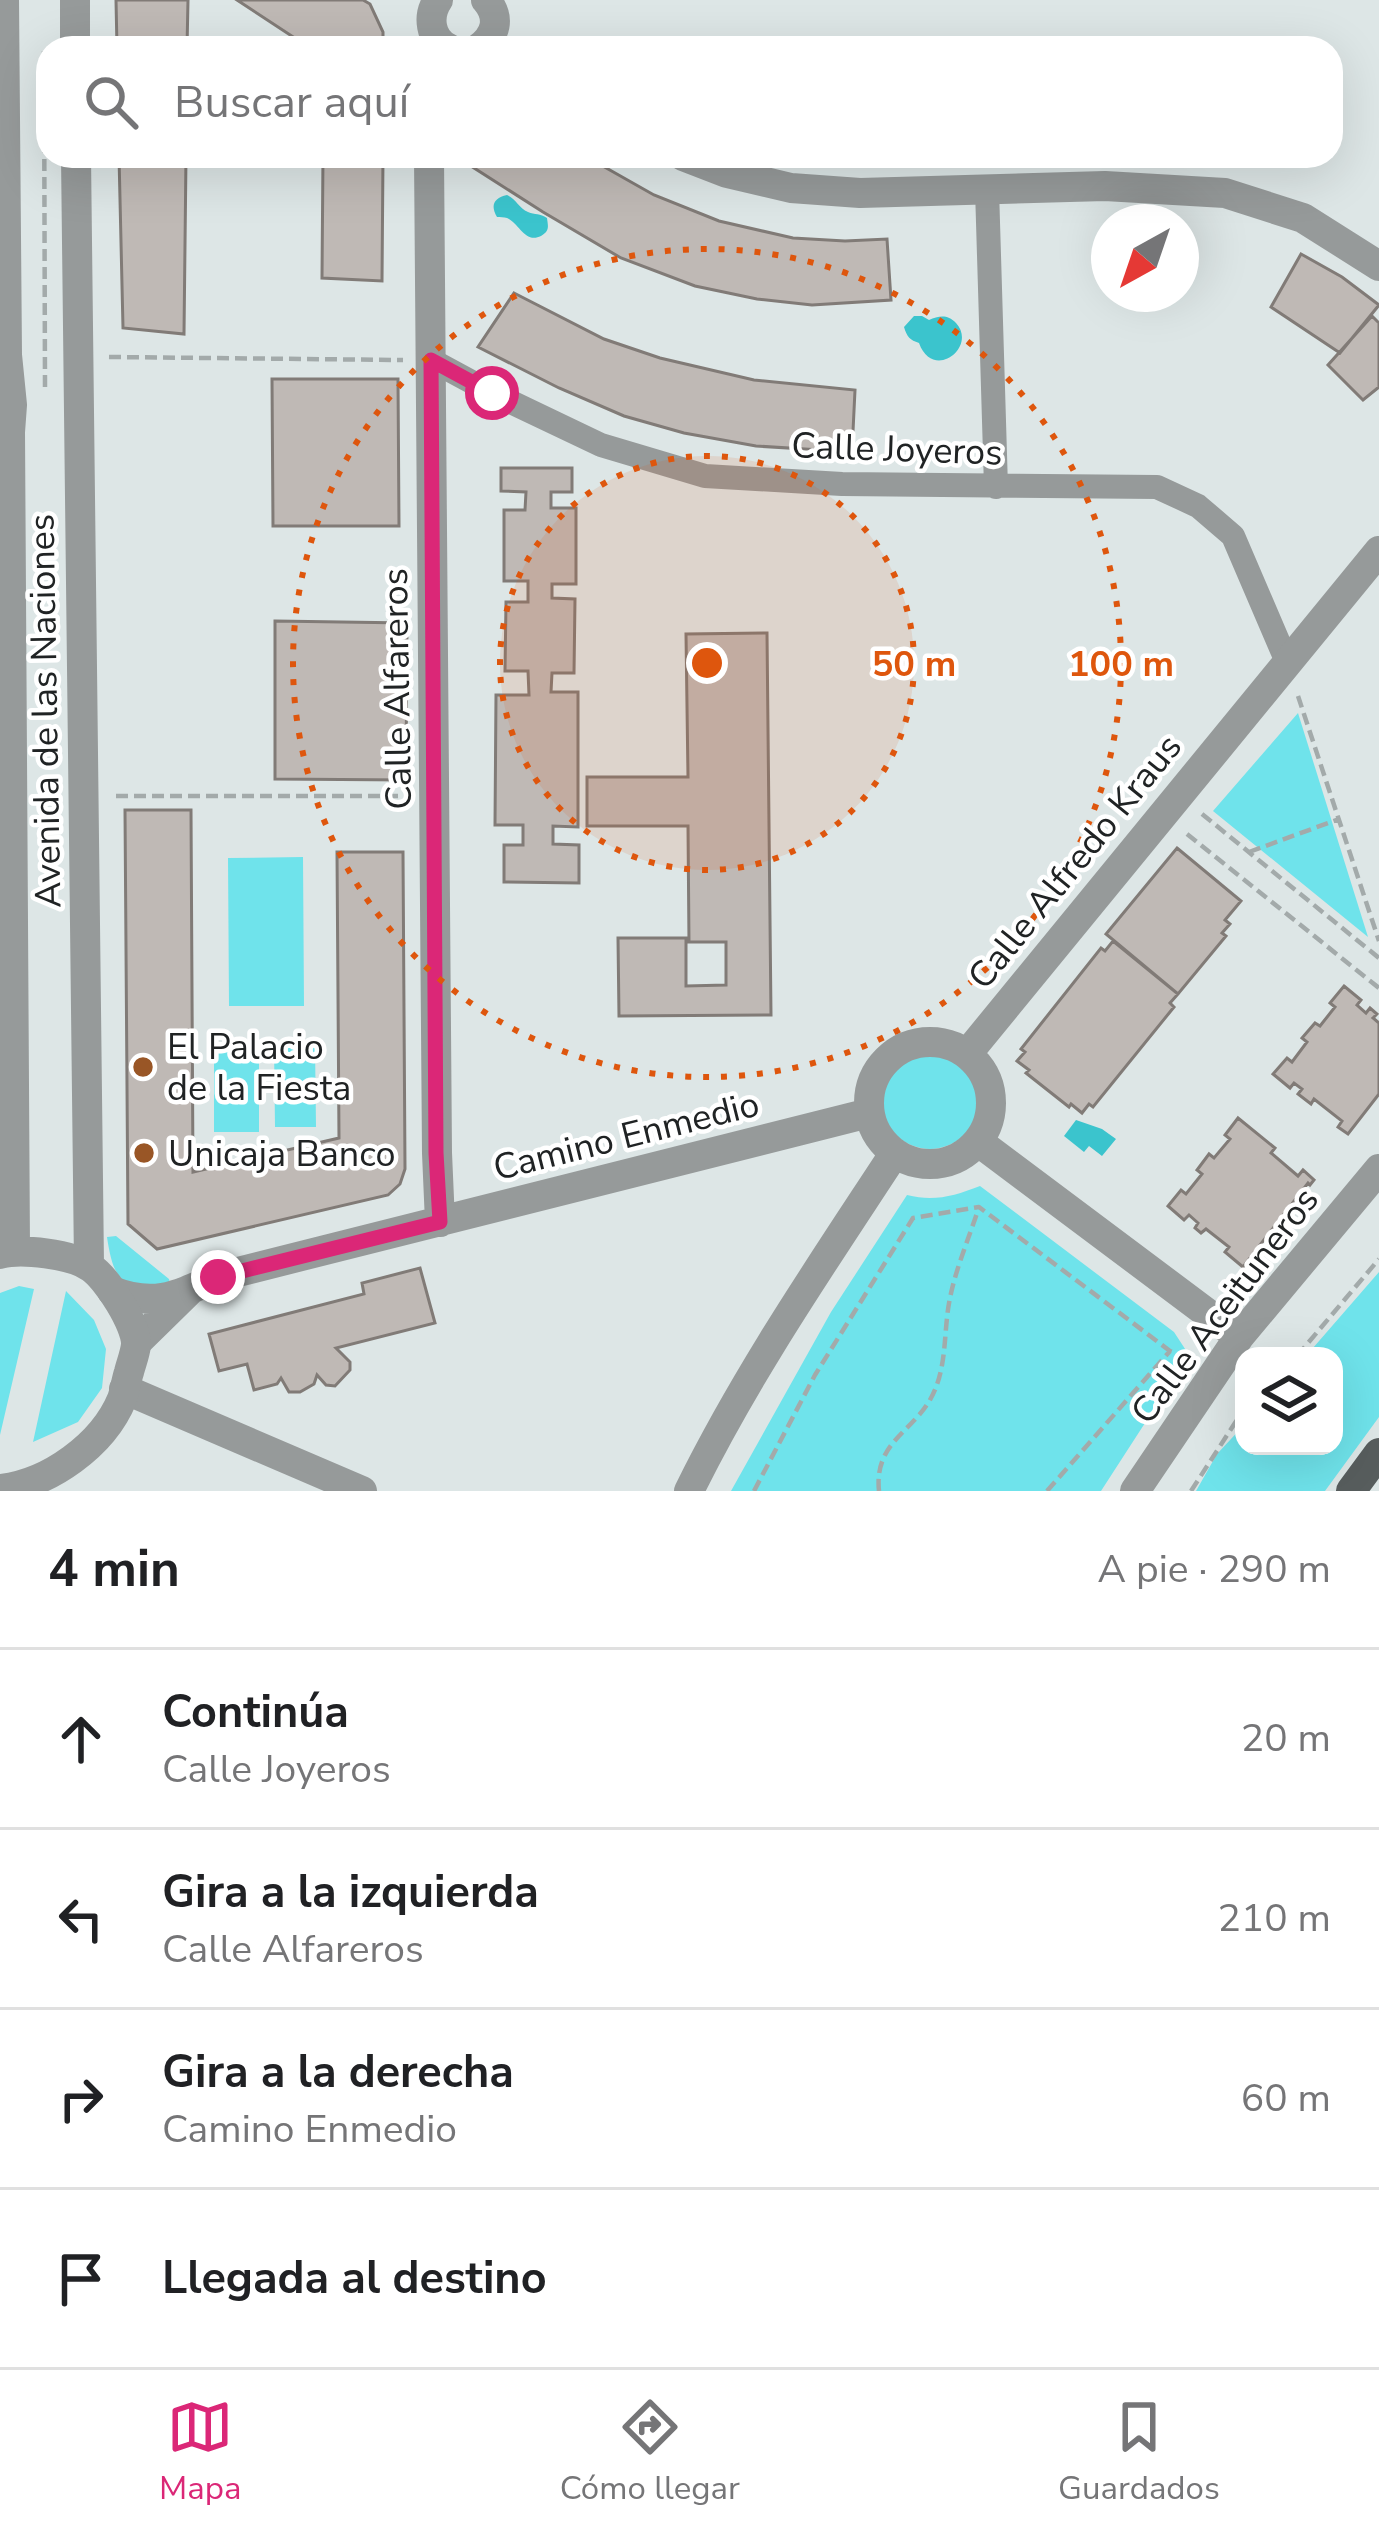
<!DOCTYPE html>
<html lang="es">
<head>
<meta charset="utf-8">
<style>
	body { margin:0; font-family:"Nunito Sans",sans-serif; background:#f6f6f6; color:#202124 }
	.controls { position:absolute; right:36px; bottom:36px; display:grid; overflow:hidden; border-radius:24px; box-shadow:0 12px 48px #0002 }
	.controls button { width:108px; height:108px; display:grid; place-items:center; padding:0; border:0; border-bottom:3px solid #e0e0e0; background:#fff; color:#202124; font:60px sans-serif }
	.compass { position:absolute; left:1091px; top:204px; width:108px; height:108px; border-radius:50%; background:#fff; box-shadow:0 12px 48px #0002; rotate:220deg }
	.stop { position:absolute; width:36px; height:36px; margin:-27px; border:9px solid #db2777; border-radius:50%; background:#fff }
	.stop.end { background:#db2777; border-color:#fff; box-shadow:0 3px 12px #0008 }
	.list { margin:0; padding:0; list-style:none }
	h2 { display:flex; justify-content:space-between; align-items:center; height:156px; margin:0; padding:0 48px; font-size:51px }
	h2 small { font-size:39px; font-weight:400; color:#757577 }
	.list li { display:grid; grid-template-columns:78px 1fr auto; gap:36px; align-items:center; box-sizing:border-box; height:180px; padding:0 48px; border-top:3px solid #e0e0e0 }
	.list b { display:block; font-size:45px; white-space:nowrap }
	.list p { margin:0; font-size:39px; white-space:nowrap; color:#757577 }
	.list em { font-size:39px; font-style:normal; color:#757577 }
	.icon { flex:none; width:66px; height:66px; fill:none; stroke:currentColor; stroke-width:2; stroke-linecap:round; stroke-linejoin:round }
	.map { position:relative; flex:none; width:1379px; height:1491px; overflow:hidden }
	.search { position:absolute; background:#fff; box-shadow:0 12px 48px #0002; left:36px; right:36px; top:36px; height:132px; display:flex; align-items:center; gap:30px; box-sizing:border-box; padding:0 42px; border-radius:36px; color:#757577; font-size:45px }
	.sheet { height:876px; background:#fff }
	nav { display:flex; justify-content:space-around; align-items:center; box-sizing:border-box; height:168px; border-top:3px solid #e0e0e0; background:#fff; font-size:33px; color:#757577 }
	nav a { display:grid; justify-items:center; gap:6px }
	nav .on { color:#db2777 }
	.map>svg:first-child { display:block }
	.green { fill:#6fe3eb }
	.water { fill:#3bc4cd }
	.building { fill:#bfb9b5; stroke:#817b77; stroke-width:3 }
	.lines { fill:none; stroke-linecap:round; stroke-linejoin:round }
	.path { stroke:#a3aaaa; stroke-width:4.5; stroke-dasharray:12 6; stroke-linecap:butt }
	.pedestrian { stroke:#969a9a; stroke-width:24 }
	.minor { stroke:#969a9a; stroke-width:30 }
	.tertiary { stroke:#969a9a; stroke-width:30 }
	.primary { stroke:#575d5d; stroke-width:30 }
	.route { stroke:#db2777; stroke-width:15 }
	.ring { fill:none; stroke:#de560d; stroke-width:6; stroke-dasharray:6 12 }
	.poi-dot { fill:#995626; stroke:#fff; stroke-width:4.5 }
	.labels { text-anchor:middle; stroke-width:9; stroke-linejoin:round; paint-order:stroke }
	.street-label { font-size:36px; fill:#202324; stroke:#fff }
	.poi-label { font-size:36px; fill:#202324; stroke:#fff; text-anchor:start }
	.centre { fill:#de560d; stroke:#fff; stroke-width:6 }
	.ring-label { font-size:36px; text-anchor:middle; font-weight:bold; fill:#de560d; stroke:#fff; stroke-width:9; stroke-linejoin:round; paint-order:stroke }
</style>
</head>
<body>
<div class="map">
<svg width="1379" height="1491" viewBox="0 0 1379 1491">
	<rect width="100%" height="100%" fill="#dde6e6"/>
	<!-- green -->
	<path class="green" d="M1298 713 1368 937 1213 811Z
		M303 857 304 1006H229L228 858Z
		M315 1044 316 1127H275L274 1045Z
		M214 1050H259V1132H214Z
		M882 1101a48 48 0 1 1 96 0a48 48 0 1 1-96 0Z
		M980 1186 1174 1332 1189 1355 1101 1491H731L831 1312 907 1195C934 1202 954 1196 980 1186Z
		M116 1236 169 1279 170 1285C124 1288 114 1285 107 1237Z
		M1379 1272V1417L1325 1491H1196L1217 1454 1244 1425V1446H1334V1356H1306Z
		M19 1286 34 1289 0 1435V1293Z
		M66 1291 94 1320 106 1349 102 1388 78 1422 33 1442Z"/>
	<!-- water -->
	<path class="water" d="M507 195C516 199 519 208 528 212 535 215 540 213 547 218 548 226 550 231 541 236 525 244 519 223 507 218 504 217 500 217 497 217 490 205 494 198 507 195Z
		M914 316H922L929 320C939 316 947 314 956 323 978 347 933 382 919 343 910 340 907 337 904 327Z
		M1076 1120 1102 1129 1116 1139 1102 1156 1089 1146 1084 1152 1064 1136Z"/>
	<!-- building -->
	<path class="building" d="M116 0H188L187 48H117Z
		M237 0H363L370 4 383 32V48H310Z
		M119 156H186L184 334 123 328Z
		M323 156H383L382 281 322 278Z
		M478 156H585L654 195 719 221 793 238 845 241 887 239 891 300 812 305 757 299 695 286 621 258 543 212 471 166Z
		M1301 254 1342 277 1379 305 1340 353 1271 307Z
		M514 293 604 339 660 358 754 380 855 390 852 452 756 446 684 433 624 416 559 388 478 347Z
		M1372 316 1379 323V387L1363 400 1328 365Z
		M272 379H398L399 526H273Z
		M501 468H572V492H551V508H576V584H552V598L575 599 574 673H552L551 692H578V827L553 826V844L579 845V883L504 882V845H523V825H495L496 695H529L528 671H505L506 602H528V581H504V510H525L526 492 501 491Z
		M275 621 407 623 406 780 275 779Z
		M767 633 771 1015 619 1016 618 938H686V986L726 985V942H689L688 826H587V777H688L686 634Z
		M125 810H191L193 1172 339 1138 337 852H403L405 1169 400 1184 388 1195 157 1249 128 1224Z
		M1177 848 1241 901 1225 920 1230 924 1222 933 1226 936 1178 994 1106 934Z
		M1113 941 1178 994 1170 1003 1174 1007 1093 1107 1089 1104 1082 1113 1071 1104 1069 1107 1026 1073 1029 1070 1017 1061 1025 1052 1021 1049 1101 948 1105 951Z
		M1344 986 1361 1000 1357 1005 1366 1013 1370 1008 1377 1014 1373 1018 1379 1023V1094L1348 1134 1338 1127 1342 1121 1314 1099 1311 1104 1298 1094 1302 1089 1294 1083 1290 1088 1273 1074 1287 1058 1292 1062 1307 1042 1302 1038 1315 1023 1320 1026 1335 1007 1330 1003Z
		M1238 1118 1275 1148 1271 1153 1298 1176 1303 1170 1314 1180 1310 1185 1308 1183 1243 1267 1225 1252 1229 1247 1206 1229 1201 1233 1195 1228 1198 1223 1189 1215 1184 1220 1168 1206 1181 1190 1186 1194 1202 1174 1197 1170 1209 1154 1214 1158 1230 1139 1225 1135Z
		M420 1268 435 1323 336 1348 350 1362V1370L335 1386 326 1385 317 1375 314 1384 300 1392H289L281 1378 277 1384 254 1390 247 1364 219 1371 209 1334 364 1294 362 1283Z"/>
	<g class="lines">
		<!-- path -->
		<path class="path" d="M44 51 45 388
			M109 357 403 360
			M1298 696 1379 941
			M116 796H404
			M1202 814 1379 958
			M1187 834 1379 988
			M1249 852 1339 819
			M1297 1356 1379 1259
			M754 1491 815 1375 913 1218 979 1207 1170 1351 1188 1358
			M879 1491C874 1442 913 1432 931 1398 948 1367 943 1331 950 1298 956 1268 969 1238 978 1210
			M1047 1491 1170 1351
			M1191 1491 1244 1409"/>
		<!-- pedestrian -->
		<path class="pedestrian" d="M987 189 996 487
			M431 360 492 393 601 445 705 476 842 484 1157 487 1198 506 1233 536 1287 662"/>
		<!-- minor -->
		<path class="minor" d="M438 0C427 16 430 39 448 48
			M479 48C496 35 501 18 486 0
			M429 156 437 1153 440 1222
			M683 156 727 173 791 188 860 193 1105 186 1225 193 1303 218 1379 266
			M869 1103a61 61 0 1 1 122 0a61 61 0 1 1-122 0Z
			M967 1054 1379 551
			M980 1143 1239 1337
			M112 1291C155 1308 178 1295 218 1277L869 1113
			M137 1342 188 1292
			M124 1389 362 1491
			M689 1491C747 1373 822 1264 894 1154
			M1135 1491 1239 1337 1379 1169"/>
		<!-- tertiary -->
		<path class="tertiary" d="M4 0 7 355 12 405 10 432 15 1249
			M75 0V48
			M76 156 89 1265
			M0 1254C20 1248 72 1254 90 1267 107 1278 137 1325 136 1345 135 1354 131 1364 129 1372 126 1381 125 1391 122 1399 103 1445 49 1484 0 1489"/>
		<!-- primary -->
		<path class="primary" d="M1351 1491 1379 1453"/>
	</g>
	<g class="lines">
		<!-- route -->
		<path class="route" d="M218 1277 440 1222 436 1153 431 360 492 393"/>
	</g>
	<!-- distance rings -->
	<circle cx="707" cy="663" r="207" fill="#de560d" fill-opacity=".12"/>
	<g class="ring">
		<circle cx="707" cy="663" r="207"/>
		<circle cx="707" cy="663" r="414"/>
	</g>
	<!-- markers -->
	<g class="poi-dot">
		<circle cx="143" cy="1067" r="12"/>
		<circle cx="144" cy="1153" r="12"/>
	</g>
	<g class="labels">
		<!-- street labels -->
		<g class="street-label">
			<text transform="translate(897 448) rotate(2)" y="13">Calle Joyeros</text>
			<text transform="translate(396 689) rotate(-91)" y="13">Calle Alfareros</text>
			<text transform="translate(44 711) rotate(-91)" y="13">Avenida de las Naciones</text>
			<text transform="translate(1074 861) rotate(-51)" y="13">Calle Alfredo Kraus</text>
			<text transform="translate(626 1135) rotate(-14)" y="13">Camino Enmedio</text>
			<text transform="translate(1224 1305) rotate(-53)" y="13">Calle Aceituneros</text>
		</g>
		<!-- poi labels -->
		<g class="poi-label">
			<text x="167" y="1059">El Palacio<tspan x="167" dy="41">de la Fiesta</tspan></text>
			<text x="168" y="1166">Unicaja Banco</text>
		</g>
	</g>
	<circle cx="707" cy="663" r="18" class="centre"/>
	<g class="ring-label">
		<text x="914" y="676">50 m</text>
		<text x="1121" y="676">100 m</text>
	</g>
</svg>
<div class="controls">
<button><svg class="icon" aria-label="layers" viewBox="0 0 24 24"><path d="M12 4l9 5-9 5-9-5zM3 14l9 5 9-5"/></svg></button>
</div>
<svg class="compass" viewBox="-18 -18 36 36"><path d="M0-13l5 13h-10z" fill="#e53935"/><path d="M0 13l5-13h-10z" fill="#757577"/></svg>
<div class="stop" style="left:492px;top:393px"></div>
<div class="stop end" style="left:218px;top:1277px"></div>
<div class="search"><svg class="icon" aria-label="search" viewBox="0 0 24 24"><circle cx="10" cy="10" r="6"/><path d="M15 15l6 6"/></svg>Buscar aquí</div>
</div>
<section class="sheet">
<h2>4 min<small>A pie · 290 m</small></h2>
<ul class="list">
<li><svg class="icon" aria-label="ahead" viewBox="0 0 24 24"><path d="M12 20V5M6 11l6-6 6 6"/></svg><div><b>Continúa</b><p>Calle Joyeros</p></div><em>20 m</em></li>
<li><svg class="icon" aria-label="left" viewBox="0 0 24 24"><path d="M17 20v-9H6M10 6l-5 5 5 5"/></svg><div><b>Gira a la izquierda</b><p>Calle Alfareros</p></div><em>210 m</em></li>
<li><svg class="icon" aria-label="right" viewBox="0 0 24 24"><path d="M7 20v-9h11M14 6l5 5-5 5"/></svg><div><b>Gira a la derecha</b><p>Camino Enmedio</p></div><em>60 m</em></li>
<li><svg class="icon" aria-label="arrive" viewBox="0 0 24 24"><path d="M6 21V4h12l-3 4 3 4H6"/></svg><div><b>Llegada al destino</b></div></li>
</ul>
</section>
<nav>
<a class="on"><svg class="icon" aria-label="map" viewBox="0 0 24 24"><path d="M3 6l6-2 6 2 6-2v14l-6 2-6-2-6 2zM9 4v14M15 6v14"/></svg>Mapa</a>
<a><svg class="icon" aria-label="directions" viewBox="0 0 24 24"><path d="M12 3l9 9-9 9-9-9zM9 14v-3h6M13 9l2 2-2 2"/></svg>Cómo llegar</a>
<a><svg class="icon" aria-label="saved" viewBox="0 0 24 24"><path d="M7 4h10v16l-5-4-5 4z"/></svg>Guardados</a>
</nav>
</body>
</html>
